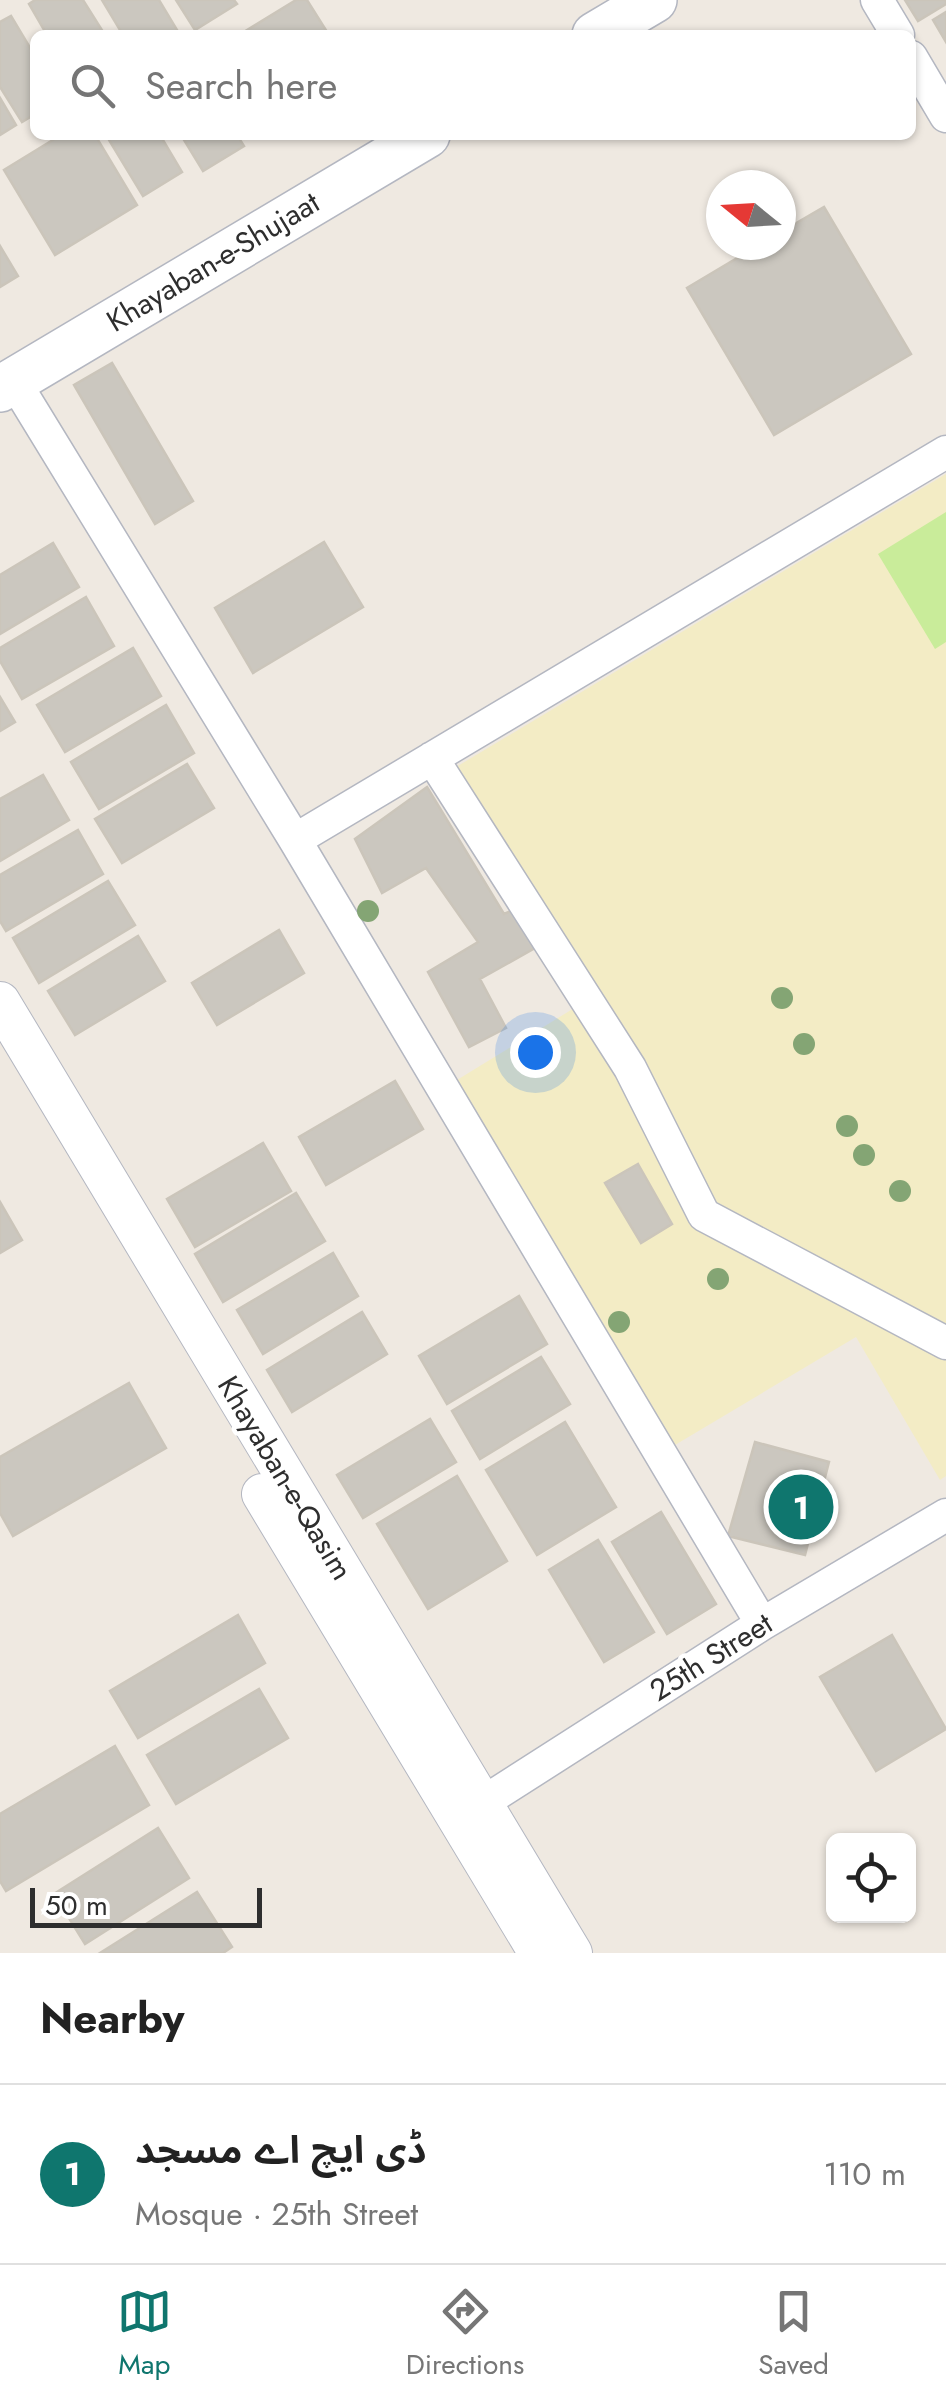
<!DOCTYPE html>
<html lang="en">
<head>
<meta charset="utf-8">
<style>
	body { margin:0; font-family:Jost,"Noto Sans Arabic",sans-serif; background:#f6f6f6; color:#222 }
	.controls { position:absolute; right:30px; bottom:30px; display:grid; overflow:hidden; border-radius:15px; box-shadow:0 2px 8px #0004 }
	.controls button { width:90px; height:90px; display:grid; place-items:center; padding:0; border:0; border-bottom:2px solid #e0e0e0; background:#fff; color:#222; font:50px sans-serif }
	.compass { position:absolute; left:706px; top:170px; width:90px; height:90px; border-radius:50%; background:#fff; box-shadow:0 2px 8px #0004; rotate:288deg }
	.scale { position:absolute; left:30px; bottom:25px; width:232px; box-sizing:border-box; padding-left:10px; border:5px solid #2e2e2e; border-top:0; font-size:28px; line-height:35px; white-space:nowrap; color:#2e2e2e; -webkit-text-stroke:8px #fff; paint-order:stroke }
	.you { position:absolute; left:535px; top:1052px; width:35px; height:35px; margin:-25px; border:8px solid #fff; border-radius:50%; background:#1a73e8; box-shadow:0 0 0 15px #1a73e833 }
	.badge { display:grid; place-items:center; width:65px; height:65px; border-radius:50%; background:#0f766e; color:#fff; font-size:32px; font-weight:700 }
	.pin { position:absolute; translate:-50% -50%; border:5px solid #fff; box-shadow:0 2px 10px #0006 }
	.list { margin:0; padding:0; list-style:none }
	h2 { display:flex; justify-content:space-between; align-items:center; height:130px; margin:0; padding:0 40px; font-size:42px }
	h2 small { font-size:32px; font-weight:400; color:#767676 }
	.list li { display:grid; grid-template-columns:65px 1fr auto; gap:30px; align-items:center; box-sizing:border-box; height:180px; padding:0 40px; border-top:2px solid #e0e0e0 }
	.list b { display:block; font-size:38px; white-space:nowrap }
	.list p { margin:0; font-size:32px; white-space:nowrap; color:#767676 }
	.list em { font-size:32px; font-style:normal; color:#767676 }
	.icon { flex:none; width:55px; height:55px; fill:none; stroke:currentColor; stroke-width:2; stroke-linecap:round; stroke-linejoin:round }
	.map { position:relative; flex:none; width:946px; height:1953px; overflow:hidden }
	.search { position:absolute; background:#fff; box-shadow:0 2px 8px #0004; left:30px; right:30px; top:30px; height:110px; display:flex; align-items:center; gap:25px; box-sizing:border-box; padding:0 35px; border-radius:15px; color:#767676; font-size:38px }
	.sheet { height:310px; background:#fff }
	nav { display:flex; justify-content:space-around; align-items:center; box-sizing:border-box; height:140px; border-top:2px solid #e0e0e0; background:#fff; font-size:28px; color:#767676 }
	nav a { display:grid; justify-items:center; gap:5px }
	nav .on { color:#0f766e }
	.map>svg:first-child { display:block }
	.sand { fill:#f3ecc5 }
	.pitch { fill:#c9ec9a }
	.building { fill:#cbc7bf; stroke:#cbc5ba; stroke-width:2.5 }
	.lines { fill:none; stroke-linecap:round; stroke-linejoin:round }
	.minor-casing { stroke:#b4b7c1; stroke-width:35 }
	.tertiary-casing { stroke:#b4b7c1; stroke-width:42 }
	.secondary-casing { stroke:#b4b7c1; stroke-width:48 }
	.minor { stroke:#fff; stroke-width:32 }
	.tertiary { stroke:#fff; stroke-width:40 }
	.secondary { stroke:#fff; stroke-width:45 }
	.tree { fill:#84a574 }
	.labels { text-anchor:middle; stroke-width:9; stroke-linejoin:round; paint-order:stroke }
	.street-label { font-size:30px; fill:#2e2e2e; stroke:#fff }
</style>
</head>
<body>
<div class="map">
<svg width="946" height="1953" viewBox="0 0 946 1953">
	<rect width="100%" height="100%" fill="#efe9e1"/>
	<!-- sand -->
	<path class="sand" d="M946 474V1476L940 1480 856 1337 675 1445 457 1080 597 994 451 770Z"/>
	<!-- pitch -->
	<path class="pitch" d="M946 512V642L935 649 878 554Z"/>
	<!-- building -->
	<path class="building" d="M35 0H83L105 35H47L29 4Z
		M102 0H159L180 35H123Z
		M176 0H234L237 4 195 30Z
		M296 0H307L329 35H239Z
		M905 0H946V4L918 21Z
		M946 12V42L933 20Z
		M11 16 35 56V114L22 122 0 87V22Z
		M0 98 16 125 0 135Z
		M61 135H95L137 205 55 255 4 170Z
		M106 135H160L182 172 143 196Z
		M181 135H237L244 146 203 171Z
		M824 207 911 354 774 435 687 288 759 245H781V232Z
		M0 246 18 276 0 287Z
		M112 363 193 501 155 524 74 385Z
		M324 542 363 607 253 673 215 608Z
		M53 543 79 587 0 634V575Z
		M86 597 114 646 22 699 0 661V648Z
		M133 648 161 696 65 752 37 705Z
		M0 697 15 722 0 731Z
		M166 705 194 753 99 809 71 762Z
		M187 764 214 808 122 863 95 819Z
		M43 775 69 820 0 861V799Z
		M427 787 504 914 515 909 535 948 480 979 506 1028 469 1047 428 972 478 942 426 868 382 893 355 839Z
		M78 830 103 874 6 931 0 921V875Z
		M108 881 135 925 39 983 13 938Z
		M279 930 304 973 217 1025 192 983Z
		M138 936 165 981 75 1035 48 991Z
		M395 1081 423 1129 326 1185 299 1137Z
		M263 1143 291 1191 195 1247 167 1199Z
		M638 1164 672 1224 641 1243 605 1183Z
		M296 1193 325 1241 223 1302 195 1254Z
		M0 1202 22 1240 0 1253Z
		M333 1253 358 1296 263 1354 237 1310Z
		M519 1296 547 1344 447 1404 419 1356Z
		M362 1312 387 1354 292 1412 267 1370Z
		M541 1357 570 1404 480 1459 452 1411Z
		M129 1383 166 1448 13 1536 0 1513V1457Z
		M430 1419 456 1462 363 1518 337 1475Z
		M565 1422 616 1507 537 1555 486 1470Z
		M755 1442 829 1462 805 1555 728 1536Z
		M457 1476 507 1561 428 1609 377 1524Z
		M661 1512 716 1604 667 1634 612 1542Z
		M598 1540 654 1632 604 1662 549 1570Z
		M238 1615 265 1663 138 1738 110 1691Z
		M892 1635 946 1729 876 1771 820 1677Z
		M259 1689 288 1738 176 1804 147 1755Z
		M115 1746 149 1805 6 1891 0 1881V1814Z
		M158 1828 189 1878 85 1944 54 1894Z
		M197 1892 232 1947 223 1953H100Z"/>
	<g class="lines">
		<defs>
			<path id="minor" d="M877 0 898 35
				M911 57 946 116
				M14 381 295 840 762 1624
				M432 758 630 1068 704 1215 946 1343
				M295 840 946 452
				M462 1816 762 1624 946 1515"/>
			<path id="tertiary" d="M0 1002 572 1953
				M262 1494 539 1953"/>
			<path id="secondary" d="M595 35 654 0
				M0 389 427 135"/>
		</defs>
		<!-- minor casing -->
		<use href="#minor" class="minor-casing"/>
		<!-- tertiary casing -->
		<use href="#tertiary" class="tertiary-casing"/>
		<!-- secondary casing -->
		<use href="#secondary" class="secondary-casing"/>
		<!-- minor -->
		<use href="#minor" class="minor"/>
		<!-- tertiary -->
		<use href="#tertiary" class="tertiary"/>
		<!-- secondary -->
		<use href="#secondary" class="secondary"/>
	</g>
	<!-- trees -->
	<g class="tree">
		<circle cx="368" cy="911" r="11"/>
		<circle cx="782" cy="998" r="11"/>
		<circle cx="804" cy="1044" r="11"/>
		<circle cx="847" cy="1126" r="11"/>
		<circle cx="864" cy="1155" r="11"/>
		<circle cx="900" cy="1191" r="11"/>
		<circle cx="718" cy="1279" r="11"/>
		<circle cx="619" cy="1322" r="11"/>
	</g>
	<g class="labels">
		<!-- street labels -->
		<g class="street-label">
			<text transform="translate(213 262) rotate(-31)" y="10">Khayaban-e-Shujaat</text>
			<text transform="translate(285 1478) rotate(59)" y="10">Khayaban-e-Qasim</text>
			<text transform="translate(711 1657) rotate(-32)" y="10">25th Street</text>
		</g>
	</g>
</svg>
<div class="controls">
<button><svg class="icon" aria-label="locate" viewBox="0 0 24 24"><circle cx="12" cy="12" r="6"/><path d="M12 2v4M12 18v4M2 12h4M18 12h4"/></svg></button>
</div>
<svg class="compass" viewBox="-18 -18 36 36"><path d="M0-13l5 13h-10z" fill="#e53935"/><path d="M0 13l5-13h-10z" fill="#767676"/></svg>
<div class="scale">50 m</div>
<div class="you"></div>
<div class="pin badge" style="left:801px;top:1507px">1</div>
<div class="search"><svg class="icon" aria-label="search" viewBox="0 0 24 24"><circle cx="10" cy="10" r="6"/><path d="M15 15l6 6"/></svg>Search here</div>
</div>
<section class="sheet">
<h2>Nearby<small></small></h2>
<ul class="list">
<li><span class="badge">1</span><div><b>ڈی ایچ اے مسجد</b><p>Mosque · 25th Street</p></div><em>110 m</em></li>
</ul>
</section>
<nav>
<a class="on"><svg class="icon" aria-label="map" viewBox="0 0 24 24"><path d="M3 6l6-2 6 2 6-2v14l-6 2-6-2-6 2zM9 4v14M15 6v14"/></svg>Map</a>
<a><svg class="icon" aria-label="directions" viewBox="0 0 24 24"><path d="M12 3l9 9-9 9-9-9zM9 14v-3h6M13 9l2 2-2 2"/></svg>Directions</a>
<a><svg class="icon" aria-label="saved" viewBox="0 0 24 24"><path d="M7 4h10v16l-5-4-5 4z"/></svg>Saved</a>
</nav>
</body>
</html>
